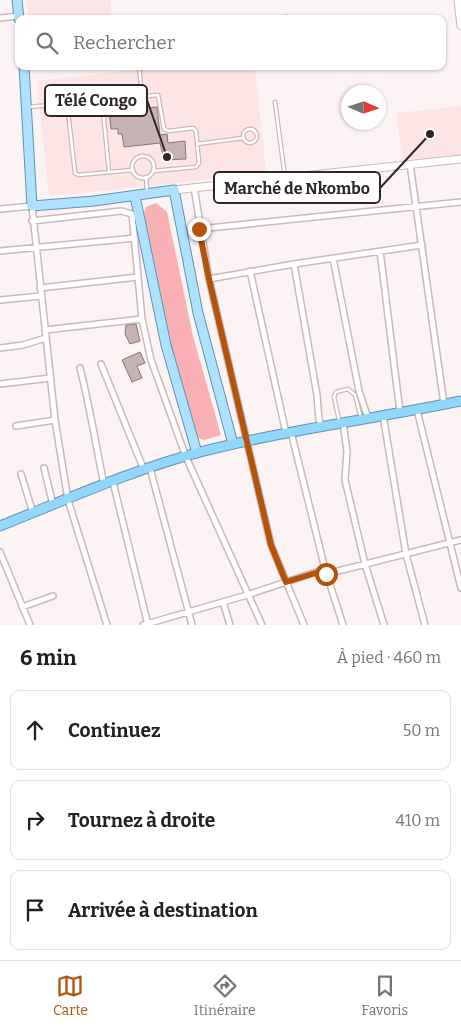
<!DOCTYPE html>
<html lang="fr">
<head>
<meta charset="utf-8">
<style>
	body { margin:0; font-family:Bitter,serif; background:#f2f2f2; color:#202124 }
	.compass { position:absolute; left:341px; top:85px; width:45px; height:45px; border-radius:50%; background:#fff; box-shadow:0 1px 4px #0004; rotate:93deg }
	.stop { position:absolute; width:15px; height:15px; margin:-11px; border:4px solid #b45309; border-radius:50%; background:#fff }
	.stop.end { background:#b45309; border-color:#fff; box-shadow:0 1px 5px #0008 }
	.list { margin:0; padding:0; list-style:none }
	h2 { display:flex; justify-content:space-between; align-items:center; height:65px; margin:0; padding:0 20px; font-size:21px }
	h2 small { font-size:16px; font-weight:400; color:#757577 }
	.list li { display:grid; grid-template-columns:32px 1fr auto; gap:15px; align-items:center; box-sizing:border-box; height:80px; margin:0 10px 10px; padding:0 10px; border:1px solid #e0e0e0; border-radius:10px }
	.list b { display:block; font-size:19px; white-space:nowrap }
	.list em { font-size:16px; font-style:normal; color:#757577 }
	.icon { flex:none; width:28px; height:28px; fill:none; stroke:currentColor; stroke-width:2; stroke-linecap:round; stroke-linejoin:round }
	.map { position:relative; flex:none; width:461px; height:625px; overflow:hidden }
	.search { position:absolute; background:#fff; box-shadow:0 1px 4px #0004; left:15px; right:15px; top:15px; height:55px; display:flex; align-items:center; gap:12px; box-sizing:border-box; padding:0 18px; border-radius:10px; color:#757577; font-size:19px }
	.sheet { height:335px; background:#fff }
	nav { display:flex; justify-content:space-around; align-items:center; box-sizing:border-box; height:70px; border-top:1px solid #e0e0e0; background:#fff; font-size:14px; color:#757577 }
	nav a { display:grid; justify-items:center; gap:2px }
	nav .on { color:#b45309 }
	.map>svg:first-child { display:block }
	.built { fill:#fde5e5 }
	.green { fill:#fab1b5 }
	.building { fill:#c7b3b3; stroke:#877475 }
	.lines { fill:none; stroke-linecap:round; stroke-linejoin:round }
	.service-casing { stroke:#ccb8b8; stroke-width:5 }
	.minor-casing { stroke:#ccb8b8; stroke-width:8 }
	.tertiary-casing { stroke:#ccb8b8; stroke-width:9 }
	.primary-casing { stroke:#5d93b0; stroke-width:11 }
	.trunk-casing { stroke:#5d93b0; stroke-width:11 }
	.service { stroke:#fff; stroke-width:2.5 }
	.minor { stroke:#fff; stroke-width:5 }
	.tertiary { stroke:#fff; stroke-width:7 }
	.primary { stroke:#ade1fd; stroke-width:9 }
	.trunk { stroke:#92d7fc; stroke-width:9 }
	.route { stroke:#b45309; stroke-width:6 }
	.leader { fill:none; stroke:#2e2626; stroke-width:2 }
	.callout-dot { fill:#2e2626; stroke:#fff; stroke-width:2 }
	.callout { fill:#fff; stroke:#2e2626; stroke-width:2 }
	.callout-label { font-size:16px; text-anchor:middle; font-weight:bold; fill:#2e2626 }
</style>
</head>
<body>
<div class="map">
<svg width="461" height="625" viewBox="0 0 461 625">
	<rect width="100%" height="100%" fill="#fcf3f4"/>
	<!-- built -->
	<path class="built" d="M27 0H110L112 19H29Z
		M171 66H255L266 172 154 186 49 196 37 81Z
		M461 106V155L402 160 397 113Z"/>
	<!-- green -->
	<path class="green" d="M156 203 167 212 193 336 221 435 204 440 198 438 170 346 145 224 144 212 146 207Z"/>
	<!-- building -->
	<path class="building" d="M146 102V108L157 107 160 135 167 134 168 143 185 141 186 159 164 160 160 143 124 147 122 134H118V129H111L109 111 121 110V104Z
		M136 324 140 341 130 344 125 334 126 325Z
		M140 352 145 363 137 366 142 378 132 382 122 360Z"/>
	<g class="lines">
		<defs>
			<path id="service" d="M275 19 287 17 294 19
				M139 66 142 96
				M102 100 109 172
				M275 102 285 177
				M67 103 75 173 78 175 133 170
				M29 107 158 95 164 129 169 131 193 128 196 131 199 163 196 167 153 171
				M243 136a7 7 0 1 1 14 0a7 7 0 1 1-14 0Z
				M197 144 243 138
				M132 167a11 11 0 1 1 22 0a11 11 0 1 1-22 0Z
				M146 178 147 191
				M339 420 334 397 336 392 348 389 355 395 361 418"/>
			<path id="minor" d="M0 18 19 16
				M410 164 444 404
				M194 187 209 279 271 545 304 625
				M0 209 32 206 55 420 68 500 107 625
				M32 221 121 211 132 214 142 319 151 360 186 457 262 625
				M199 229 461 202
				M0 251 135 238
				M380 251 400 412
				M333 258 359 391 368 418
				M294 264 317 395 319 420 323 427
				M250 271 286 433
				M209 279 294 264 422 245
				M40 288 138 277
				M0 300 41 296
				M45 330 142 319
				M0 348 23 345 46 338
				M101 364 144 470
				M80 368C90 407 96 446 104 485
				M0 384 50 378
				M417 410 461 588
				M383 415 406 554 425 625
				M343 422 347 451 345 480 365 564 384 625
				M16 426 55 420
				M291 432 325 569 343 625
				M44 468 53 505
				M150 468 192 625
				M21 474 33 513
				M113 482 148 625
				M0 552 30 625
				M326 574 461 540
				M223 602 230 625
				M22 607 53 596
				M143 625 247 595 325 569"/>
			<path id="tertiary" d="M458 0 461 26
				M174 190 461 159"/>
			<path id="primary" d="M17 0 19 19
				M24 66 32 206 94 201 174 190 198 313 233 444
				M135 196 166 345 197 453"/>
			<path id="trunk" d="M0 526C65 500 132 470 200 452 286 430 374 419 461 401"/>
		</defs>
		<!-- service casing -->
		<use href="#service" class="service-casing"/>
		<!-- minor casing -->
		<use href="#minor" class="minor-casing"/>
		<!-- tertiary casing -->
		<use href="#tertiary" class="tertiary-casing"/>
		<!-- primary casing -->
		<use href="#primary" class="primary-casing"/>
		<!-- trunk casing -->
		<use href="#trunk" class="trunk-casing"/>
		<!-- service -->
		<use href="#service" class="service"/>
		<!-- minor -->
		<use href="#minor" class="minor"/>
		<!-- tertiary -->
		<use href="#tertiary" class="tertiary"/>
		<!-- primary -->
		<use href="#primary" class="primary"/>
		<!-- trunk -->
		<use href="#trunk" class="trunk"/>
	</g>
	<g class="lines">
		<!-- route -->
		<path class="route" d="M199 229 209 279 271 545 286 582 325 570 326 574"/>
	</g>
	<!-- callouts -->
	<path class="leader" d="M167 157L147 100M430 134L380 188"/>
	<g class="callout-dot">
		<circle cx="167" cy="157" r="5"/>
		<circle cx="430" cy="134" r="5"/>
	</g>
	<g class="callout">
		<rect x="45" y="85" width="102" height="31" rx="5"/>
		<rect x="214" y="172" width="166" height="31" rx="5"/>
	</g>
	<g class="callout-label">
		<text x="96" y="106">Télé Congo</text>
		<text x="297" y="194">Marché de Nkombo</text>
	</g>
</svg>
<svg class="compass" viewBox="-18 -18 36 36"><path d="M0-13l5 13h-10z" fill="#e53935"/><path d="M0 13l5-13h-10z" fill="#757577"/></svg>
<div class="stop" style="left:326px;top:574px"></div>
<div class="stop end" style="left:199px;top:229px"></div>
<div class="search"><svg class="icon" aria-label="search" viewBox="0 0 24 24"><circle cx="10" cy="10" r="6"/><path d="M15 15l6 6"/></svg>Rechercher</div>
</div>
<section class="sheet">
<h2>6 min<small>À pied · 460 m</small></h2>
<ul class="list">
<li><svg class="icon" aria-label="ahead" viewBox="0 0 24 24"><path d="M12 20V5M6 11l6-6 6 6"/></svg><div><b>Continuez</b></div><em>50 m</em></li>
<li><svg class="icon" aria-label="right" viewBox="0 0 24 24"><path d="M7 20v-9h11M14 6l5 5-5 5"/></svg><div><b>Tournez à droite</b></div><em>410 m</em></li>
<li><svg class="icon" aria-label="arrive" viewBox="0 0 24 24"><path d="M6 21V4h12l-3 4 3 4H6"/></svg><div><b>Arrivée à destination</b></div></li>
</ul>
</section>
<nav>
<a class="on"><svg class="icon" aria-label="map" viewBox="0 0 24 24"><path d="M3 6l6-2 6 2 6-2v14l-6 2-6-2-6 2zM9 4v14M15 6v14"/></svg>Carte</a>
<a><svg class="icon" aria-label="directions" viewBox="0 0 24 24"><path d="M12 3l9 9-9 9-9-9zM9 14v-3h6M13 9l2 2-2 2"/></svg>Itinéraire</a>
<a><svg class="icon" aria-label="saved" viewBox="0 0 24 24"><path d="M7 4h10v16l-5-4-5 4z"/></svg>Favoris</a>
</nav>
</body>
</html>
